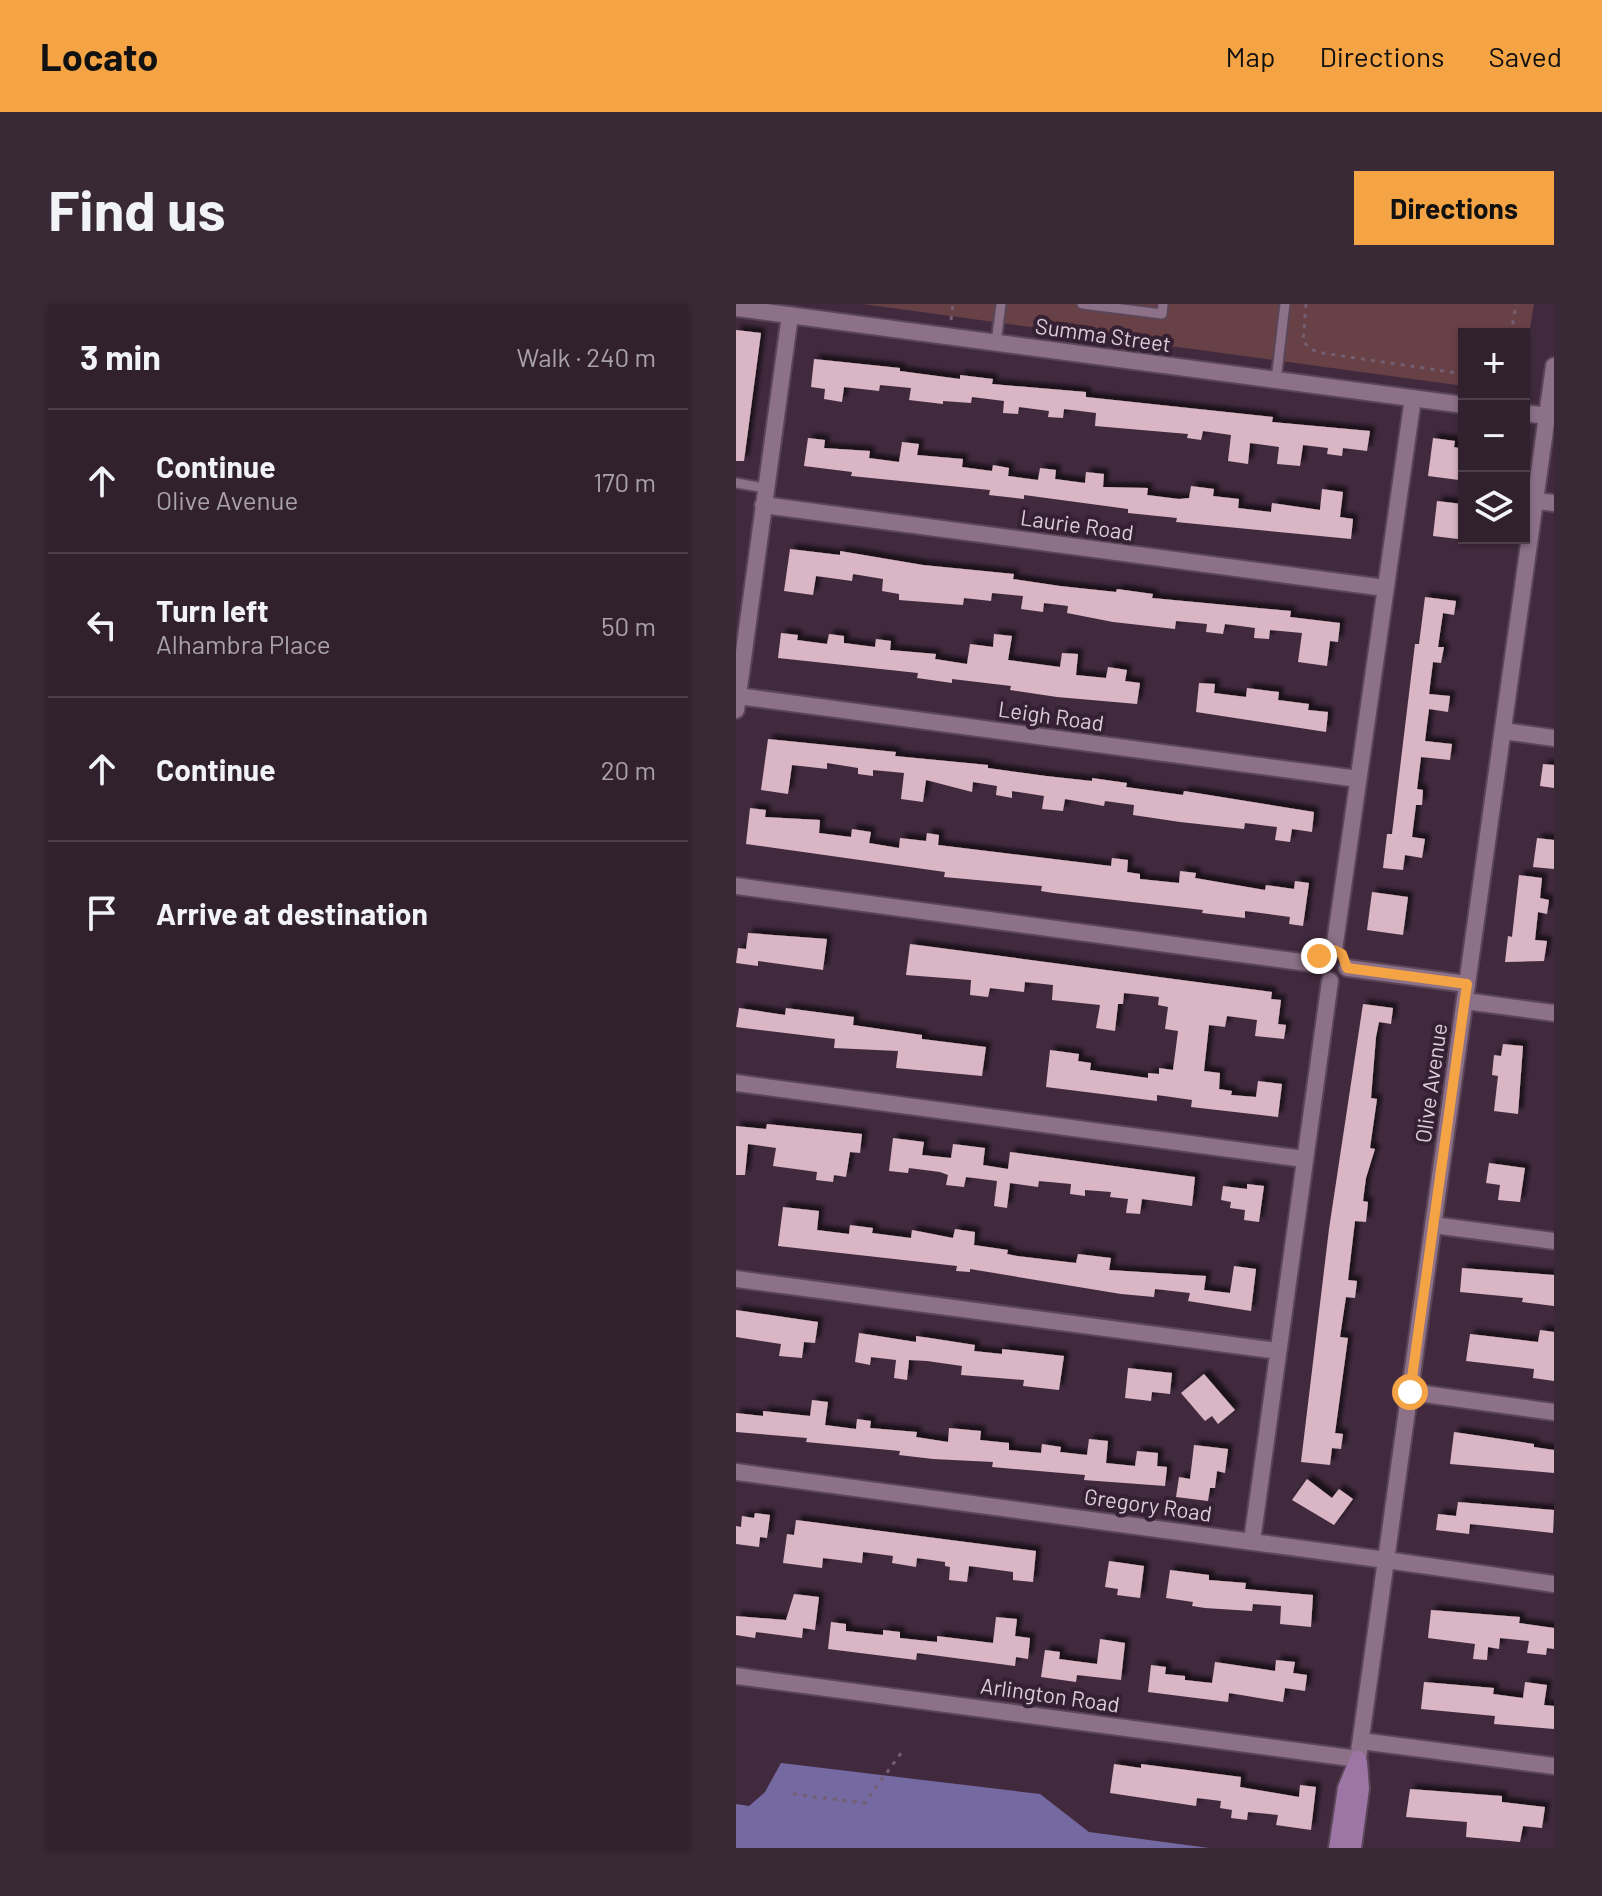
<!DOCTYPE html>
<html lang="en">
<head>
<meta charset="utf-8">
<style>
	body { margin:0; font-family:Barlow,sans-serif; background:#392836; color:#f1f3f6 }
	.controls { position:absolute; right:24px; top:24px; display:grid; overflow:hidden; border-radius:0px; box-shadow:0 2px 6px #0004 }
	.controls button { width:72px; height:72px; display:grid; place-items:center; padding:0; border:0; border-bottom:2px solid #4c3e4a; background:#31202e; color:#f1f3f6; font:40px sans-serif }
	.stop { position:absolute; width:24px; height:24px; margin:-18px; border:6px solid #f4a345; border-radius:50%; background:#fff }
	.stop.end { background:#f4a345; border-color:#fff; box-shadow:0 2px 8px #0008 }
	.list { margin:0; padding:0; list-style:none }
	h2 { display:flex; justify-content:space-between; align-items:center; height:104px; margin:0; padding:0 32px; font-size:34px }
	h2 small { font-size:26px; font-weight:400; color:#a8a3aa }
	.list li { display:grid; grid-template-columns:52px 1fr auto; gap:24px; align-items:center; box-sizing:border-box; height:144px; padding:0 32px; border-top:2px solid #4c3e4a }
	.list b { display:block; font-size:30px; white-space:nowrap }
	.list p { margin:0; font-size:26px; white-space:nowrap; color:#a8a3aa }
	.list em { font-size:26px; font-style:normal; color:#a8a3aa }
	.icon { flex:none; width:44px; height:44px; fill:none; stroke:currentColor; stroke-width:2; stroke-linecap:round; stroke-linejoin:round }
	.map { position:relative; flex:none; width:818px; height:1544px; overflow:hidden; border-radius:0px }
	header { display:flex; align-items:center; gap:48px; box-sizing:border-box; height:112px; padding:0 40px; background:#f4a345; color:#111 }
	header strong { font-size:38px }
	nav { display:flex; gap:44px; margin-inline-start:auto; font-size:28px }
	.intro { display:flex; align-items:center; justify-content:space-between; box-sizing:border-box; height:192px; padding:0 48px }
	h1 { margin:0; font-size:56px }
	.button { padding:20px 36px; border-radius:0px; background:#f4a345; color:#111; font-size:28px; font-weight:700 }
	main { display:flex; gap:48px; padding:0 48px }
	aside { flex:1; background:#31202e; border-radius:0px; box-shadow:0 2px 6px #0004 }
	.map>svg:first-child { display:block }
	.green { fill:#684147 }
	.water { fill:#7569a2 }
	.building { fill:#dab6c5; filter:url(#shadow) }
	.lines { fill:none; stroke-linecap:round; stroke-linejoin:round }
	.service-casing { stroke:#5a4657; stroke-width:13 }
	.minor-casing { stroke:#5a4657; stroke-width:20 }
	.tertiary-casing { stroke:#5a4657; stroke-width:20 }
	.secondary-casing { stroke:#5a4657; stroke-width:20 }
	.path { stroke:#735f71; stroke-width:3; stroke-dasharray:4 6; stroke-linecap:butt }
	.service { stroke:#8c7188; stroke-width:9 }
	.minor { stroke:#8c7188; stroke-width:16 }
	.tertiary { stroke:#8c7188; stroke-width:16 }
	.secondary { stroke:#9d76a5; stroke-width:16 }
	.route { stroke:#f4a345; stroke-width:10 }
	.labels { text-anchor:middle; stroke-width:8; stroke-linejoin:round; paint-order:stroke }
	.street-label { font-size:22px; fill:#dccdda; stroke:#362033 }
</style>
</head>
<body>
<header>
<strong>Locato</strong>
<nav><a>Map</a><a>Directions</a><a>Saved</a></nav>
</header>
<div class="intro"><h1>Find us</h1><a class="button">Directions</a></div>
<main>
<aside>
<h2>3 min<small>Walk · 240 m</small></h2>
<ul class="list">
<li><svg class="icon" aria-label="ahead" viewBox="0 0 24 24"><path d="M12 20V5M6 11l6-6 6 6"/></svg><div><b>Continue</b><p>Olive Avenue</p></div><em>170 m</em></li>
<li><svg class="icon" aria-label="left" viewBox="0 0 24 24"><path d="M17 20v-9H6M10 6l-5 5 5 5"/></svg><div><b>Turn left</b><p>Alhambra Place</p></div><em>50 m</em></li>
<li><svg class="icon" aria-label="ahead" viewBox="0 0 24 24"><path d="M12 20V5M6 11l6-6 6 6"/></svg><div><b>Continue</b></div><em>20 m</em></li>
<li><svg class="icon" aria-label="arrive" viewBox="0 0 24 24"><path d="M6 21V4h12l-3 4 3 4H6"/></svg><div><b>Arrive at destination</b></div></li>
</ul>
</aside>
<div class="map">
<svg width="818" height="1544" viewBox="0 0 818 1544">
	<defs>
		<filter id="shadow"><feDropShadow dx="5" dy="-5" stdDeviation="2" flood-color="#0009"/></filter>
	</defs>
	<rect width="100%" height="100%" fill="#412a3e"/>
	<!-- green -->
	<path class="green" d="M127 0H798L788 62V30H728V82Z"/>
	<!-- water -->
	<path class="water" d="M45 1459 304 1490 353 1528 473 1544H0V1500L13 1502 29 1488Z"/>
	<!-- building -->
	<path class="building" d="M0 26 25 29 8 157H0Z
		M78 55 164 64V67L224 75V71L257 75 256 80 350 88V93L537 113 536 118 634 127 631 147 607 144 606 152 591 150 592 144 567 141 564 162 541 160 543 143 514 139 512 160 492 157 495 131 467 127 465 136 451 134 452 130 359 122 360 109 328 105 327 114 312 113 313 107 283 103 282 110 267 109 268 97 236 93 235 99 207 97V100L173 96 175 84 144 81 143 87 108 83 106 98 88 95 89 85 75 83Z
		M72 134 89 136 88 144 134 147 133 154 163 158 166 138 183 140 181 151 227 155 226 163 256 167 257 161 273 164 272 172 302 176 304 164 320 166 319 175 349 179 350 168 368 170 367 183 412 184 411 191 443 195 453 194 455 182 478 185 477 192 503 195 502 204 535 208 536 199 584 206 586 185 607 188 604 213 617 215 615 235 440 218 441 214 392 209V205L288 191V195L253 191 254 186 115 172 116 168 68 162Z
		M697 134 719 137 718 143 727 145 723 176 692 172Z
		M701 197 726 200 722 235 697 232Z
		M54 245 104 251V247L187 261 278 270 277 275 324 282 380 288 381 285 417 290 416 294 555 307 554 313 604 319 602 338 594 337 591 362 562 358 566 329 534 326 533 335 518 334 519 324 489 320 487 330 470 328 471 320 440 317 439 325 377 318 331 309 332 302 308 299 307 308 285 305 287 292 256 289 255 297 228 294 227 301 163 296V290L146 287 147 275 117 270 116 277 80 272 77 291 48 287Z
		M689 293 720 297 718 311 707 309 702 343H708L705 359 697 358 693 390 714 392 712 408 693 405 689 437 716 440 714 456 685 453 681 485 687 486 686 501H680L676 533 689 535 686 554 669 551 667 566 647 564 651 530H656L679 340H683Z
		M45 329 62 331 61 336 91 340 93 330 108 332V339L139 343 140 335 155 337 154 346 200 350 199 355 231 360 234 340 257 343 258 330 276 332 272 356 324 363 326 349 342 350 340 371 370 374 372 363 391 366 389 377 404 379 401 400 321 393 274 386 275 382 216 375V379L181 374 182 369 42 354Z
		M463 379 479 380 478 389 510 393 511 384 543 388 542 396 573 400 572 406 592 408 590 428 460 408Z
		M32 435 160 448 159 452 252 461V464L310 472 356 477V474L391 479 390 483 447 491 448 487 578 508 576 528 556 525 554 538 539 536 541 523 509 519 508 525 444 518 397 511 398 501 369 497 368 502 329 495 327 507 306 505 308 492 276 487V494L260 491 261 482 237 478 236 488 190 476 187 498 165 495 168 469 137 466V472L122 470V464L91 459V465L56 461 52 490 25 486Z
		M807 460 818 461V484L804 482Z
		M14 504 30 506 29 513 84 516 83 529 115 533 116 525 135 528 133 539 163 544 164 534 190 537 191 529 203 531 202 541 375 562 376 554 392 556 391 568 404 570V575L443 579 444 567 460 569 459 574 529 586 530 581 558 585 559 577 573 579 567 622 553 620 554 613 509 607V614L466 609 467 606 317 589 305 587 306 582 208 573 209 568 10 540Z
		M801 534 818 536V565L797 563Z
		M783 571 806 574 804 594 813 596 811 610 802 608 799 636 811 637 808 657 769 658 772 632 776 633Z
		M636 588 672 593 667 631 631 626Z
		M12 629 91 635 87 666 22 657V662L0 659 2 644 10 645Z
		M174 640 536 688 535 695 545 696 542 720 550 721 548 735 519 732 521 716 491 712 489 723 473 721 468 767 484 769 483 785 496 787 495 791 520 793 522 777 546 780 542 813 455 803 456 796 421 791V797L310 783 314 746 343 750 342 757 355 759 354 766 412 774V769L423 770V764L437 766 442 727 429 725 432 703 422 701 423 693 388 689 387 700H382L379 727 360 724 364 701 316 696 317 681 289 678 288 688 254 684 252 693 234 691 235 676 170 671Z
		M627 700 657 704 655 720 643 718 640 733 635 794 641 795 634 844 639 845 630 874 627 897 632 898 630 918 619 917 612 976 621 977 619 994 610 993 604 1033 612 1034 599 1129 607 1130 605 1145 596 1144 594 1161 565 1158 593 925Z
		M3 704 49 711 50 704 118 713 117 721 186 731V735L250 743 246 772 160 764 162 747 98 744 99 735 0 723Z
		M767 740 787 742 782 810 758 807 762 772 756 771 758 751 765 752Z
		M31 820 126 830 124 849 114 848 110 873 98 871 97 878 80 876 81 868 37 862 40 844 12 840 9 871H0V822L30 825Z
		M157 834 188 838 186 851 215 854 217 840 249 844 247 861 272 865 274 848 459 873 456 902 406 895 404 910 390 909 392 895 374 893 375 888 349 886V892L334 890 335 880 303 877 302 883 274 879 271 904 258 902 261 877 230 873 228 883 210 881 212 871 204 868 173 864 172 869 153 867Z
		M753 859 789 864 784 898 762 896 764 881 750 879Z
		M511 880 528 882 523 918 508 916 509 906 494 904 495 898 485 896 487 882 511 885Z
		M47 903 83 907 81 926 113 930 114 921 137 924 136 929 175 934 176 926 217 934 219 925 239 928 238 941 272 946 271 950 281 952 340 959 342 950 375 954 373 966 470 972 468 986 494 989 498 962 520 965 515 1007 452 997 454 989 419 985 418 993 385 990 234 965V968L220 967 221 962 42 942Z
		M726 964 818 971V1002L786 998 787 994 724 988Z
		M0 1006 82 1018 79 1039 68 1038 66 1054 43 1052 45 1040 0 1033Z
		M804 1026 818 1028V1077L797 1074 798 1065 730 1057 734 1030 802 1038Z
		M123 1029 180 1038V1032L194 1034 239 1041 238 1047 266 1050V1045L328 1052 323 1086 287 1082 288 1076 225 1071 226 1062 191 1057 173 1056 171 1076 158 1074 160 1056 135 1053 134 1061 119 1058Z
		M392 1064 436 1069 434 1090 416 1088 415 1097 389 1094Z
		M468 1070 499 1106 482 1120 476 1112 469 1117 445 1089Z
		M76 1096 92 1098 89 1121 120 1125 121 1115 135 1117 134 1124 181 1128 180 1133 212 1138 213 1124 245 1127 244 1136 273 1139V1146L305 1149 306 1140 325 1143 324 1148 351 1151 353 1135 372 1137 370 1159 399 1162 401 1147 422 1149 421 1162 431 1163 429 1182 348 1176 349 1171 256 1163 257 1158 197 1155 163 1151 164 1147 70 1138 71 1134 0 1128V1109L27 1112V1107L74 1112Z
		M718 1128 798 1140V1143L818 1146V1169L714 1160Z
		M458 1141 492 1145 489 1169 481 1167 479 1184H474L472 1197 440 1193 443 1173 454 1175Z
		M571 1175 596 1194 603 1185 617 1195 598 1221 556 1196Z
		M722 1198 818 1206 817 1229 734 1220 733 1230 700 1226 702 1210 720 1212Z
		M19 1209 34 1211 31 1234 24 1233 23 1243 0 1240V1222L5 1223 6 1212 18 1214Z
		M60 1216 300 1247 297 1278 277 1276V1268L233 1262 231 1278 213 1276 214 1263 209 1262V1258L181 1254 180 1263 156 1259 157 1252 127 1248 126 1259 87 1254 86 1264 47 1259 51 1230 58 1231Z
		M373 1257 408 1262 404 1294 381 1291 382 1285 369 1283Z
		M434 1266 473 1271V1276L510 1279 509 1285 577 1291 575 1323 544 1320 545 1302 517 1300 516 1307 469 1304 456 1302 457 1298 430 1294Z
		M58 1290 83 1293 79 1326 67 1324 66 1334 20 1328 19 1334 0 1331V1312L50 1316Z
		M695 1306 784 1313 783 1319 818 1324V1345L811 1344 810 1351 791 1349 793 1337 764 1334 763 1345 752 1343 751 1356 737 1355 739 1340 692 1334Z
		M260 1313 281 1315 279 1332 294 1334 292 1355 280 1353 279 1362 181 1349 180 1356 92 1345 95 1318 110 1320V1327L147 1331V1326L164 1328V1334L201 1338V1332L257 1339Z
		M364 1335 389 1339 385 1376 341 1371 340 1378 305 1373 309 1346 324 1348 323 1355 361 1360Z
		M540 1356 559 1358 557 1369 571 1371 569 1387 549 1384 547 1398 493 1389 492 1398 412 1388 415 1361 430 1363 429 1370 449 1372V1376L476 1379 479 1358 539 1367Z
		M688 1378 758 1384 757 1390 787 1394 789 1378 811 1381 808 1401 818 1402V1425L758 1420 759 1412 685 1405Z
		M378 1460 405 1464V1460L505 1473 504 1483 563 1493 564 1481 580 1483 575 1526 540 1521 542 1511 512 1508 511 1516 495 1514 496 1506 484 1504 485 1497 461 1494 460 1502 374 1489Z
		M674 1485 766 1492V1498L809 1503 806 1524 787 1522 784 1538 730 1533 731 1518 670 1513Z"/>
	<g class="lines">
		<defs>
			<path id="service" d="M346 0 426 10 427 0
				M260 39 265 0
				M540 76 549 0
				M0 179 29 184"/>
			<path id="minor" d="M0 4 728 101
				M788 109 811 112
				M800 197 818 199
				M27 201 649 284
				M2 392 622 475
				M0 406 54 11
				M767 427 818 434
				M0 582 580 660
				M598 646 677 94
				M611 664 731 680
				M729 697 818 709
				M0 779 568 855
				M697 921 818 937
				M0 975 542 1047
				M674 1088 818 1108
				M0 1168 650 1256
				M516 1237 594 677
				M0 1372 622 1455
				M625 1437 818 1462"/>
			<path id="tertiary" d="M650 1256 818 1280
				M622 1455 818 62"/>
			<path id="secondary" d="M601 1544 610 1484 622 1455
				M617 1544 625 1485 623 1458"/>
		</defs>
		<!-- service casing -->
		<use href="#service" class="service-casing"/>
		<!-- minor casing -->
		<use href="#minor" class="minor-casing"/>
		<!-- tertiary casing -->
		<use href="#tertiary" class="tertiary-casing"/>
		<!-- secondary casing -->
		<use href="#secondary" class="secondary-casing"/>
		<!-- path -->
		<path class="path" d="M570 0 567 38 580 48 728 70
			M215 16 217 0
			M775 30 780 0
			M57 1490 129 1499 165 1449"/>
		<!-- service -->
		<use href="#service" class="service"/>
		<!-- minor -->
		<use href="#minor" class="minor"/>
		<!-- tertiary -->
		<use href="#tertiary" class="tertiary"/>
		<!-- secondary -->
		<use href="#secondary" class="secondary"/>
	</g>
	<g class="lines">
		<!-- route -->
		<path class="route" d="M583 652 598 646 606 650 611 664 731 680 674 1088"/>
	</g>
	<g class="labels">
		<!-- street labels -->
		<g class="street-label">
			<text transform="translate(367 31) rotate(8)" y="8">Summa Street</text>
			<text transform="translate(341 221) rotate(8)" y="8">Laurie Road</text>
			<text transform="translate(315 412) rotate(8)" y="8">Leigh Road</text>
			<text transform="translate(695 779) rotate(-82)" y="8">Olive Avenue</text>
			<text transform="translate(412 1201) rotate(8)" y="8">Gregory Road</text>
			<text transform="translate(314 1391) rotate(8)" y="8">Arlington Road</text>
		</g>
	</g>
</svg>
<div class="controls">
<button>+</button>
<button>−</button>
<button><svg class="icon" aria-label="layers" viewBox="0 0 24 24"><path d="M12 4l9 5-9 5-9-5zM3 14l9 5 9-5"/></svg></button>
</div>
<div class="stop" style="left:674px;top:1088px"></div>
<div class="stop end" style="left:583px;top:652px"></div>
</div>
</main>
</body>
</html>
